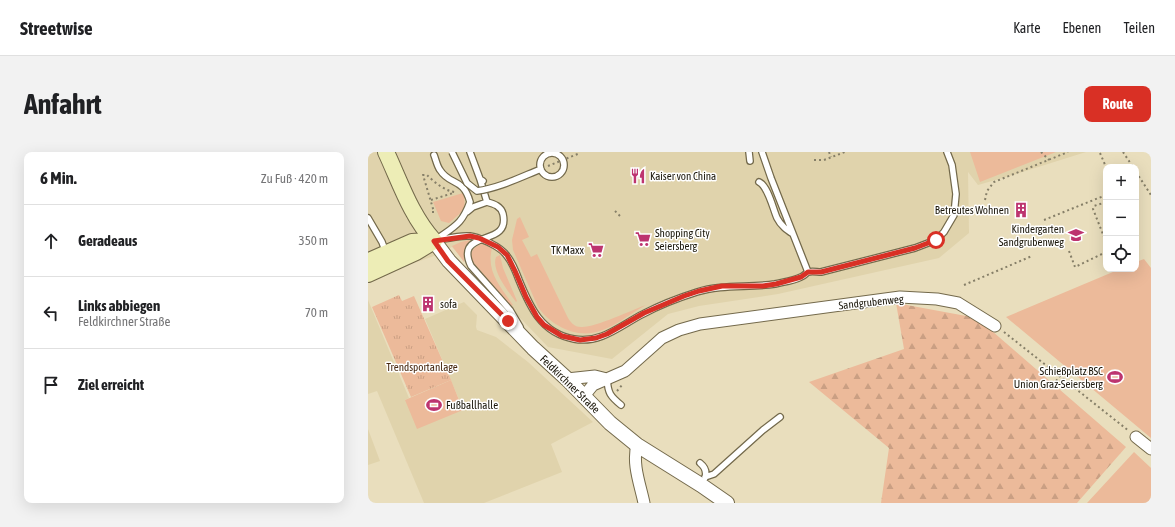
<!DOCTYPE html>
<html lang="de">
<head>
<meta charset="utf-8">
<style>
	body { margin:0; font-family:"Asap Condensed",sans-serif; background:#f2f2f2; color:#202124 }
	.controls { position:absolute; right:12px; top:12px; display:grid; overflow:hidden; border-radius:8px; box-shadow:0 4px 16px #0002 }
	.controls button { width:36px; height:36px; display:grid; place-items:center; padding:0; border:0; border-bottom:1px solid #e0e0e0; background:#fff; color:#202124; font:20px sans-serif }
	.stop { position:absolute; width:12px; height:12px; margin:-9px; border:3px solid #d93025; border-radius:50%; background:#fff }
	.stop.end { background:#d93025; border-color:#fff; box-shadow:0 1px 4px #0008 }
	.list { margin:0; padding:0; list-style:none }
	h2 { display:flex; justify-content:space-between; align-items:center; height:52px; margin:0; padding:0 16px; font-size:17px }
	h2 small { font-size:13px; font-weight:400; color:#757577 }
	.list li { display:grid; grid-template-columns:26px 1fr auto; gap:12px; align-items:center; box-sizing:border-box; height:72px; padding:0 16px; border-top:1px solid #e0e0e0 }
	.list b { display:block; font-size:15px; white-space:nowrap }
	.list p { margin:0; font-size:13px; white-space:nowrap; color:#757577 }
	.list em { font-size:13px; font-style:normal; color:#757577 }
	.icon { flex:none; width:22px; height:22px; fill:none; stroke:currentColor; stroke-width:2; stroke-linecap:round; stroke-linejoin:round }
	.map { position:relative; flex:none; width:783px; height:351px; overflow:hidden; border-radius:8px }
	header { display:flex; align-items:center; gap:24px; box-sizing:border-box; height:56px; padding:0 20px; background:#fff; border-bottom:1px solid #e0e0e0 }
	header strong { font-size:19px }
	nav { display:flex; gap:22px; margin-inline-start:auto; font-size:14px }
	.intro { display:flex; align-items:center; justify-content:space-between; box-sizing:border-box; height:96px; padding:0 24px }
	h1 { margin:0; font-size:28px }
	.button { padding:10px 18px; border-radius:8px; background:#d93025; color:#fff; font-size:14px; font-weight:700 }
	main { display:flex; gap:24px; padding:0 24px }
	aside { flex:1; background:#fff; border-radius:8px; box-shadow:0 4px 16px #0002 }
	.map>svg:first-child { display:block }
	.built { fill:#e0d3ac }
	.grass { fill:#ecba9a }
	.forest { fill:url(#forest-firs) }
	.park { fill:url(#park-tufts) }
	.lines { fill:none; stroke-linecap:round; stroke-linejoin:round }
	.service-casing { stroke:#73694b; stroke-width:8 }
	.minor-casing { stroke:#73694b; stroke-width:13 }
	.tertiary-casing { stroke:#73694b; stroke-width:16 }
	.secondary-casing { stroke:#73694b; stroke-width:18 }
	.path { stroke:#867f68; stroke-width:2; stroke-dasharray:2 3; stroke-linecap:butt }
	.service { stroke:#fff; stroke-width:5.5 }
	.minor { stroke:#fff; stroke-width:11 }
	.tertiary { stroke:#fff; stroke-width:14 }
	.secondary { stroke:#ededb6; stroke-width:16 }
	.service-bridge-casing { stroke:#73694b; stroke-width:8; stroke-linecap:butt }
	.service-bridge { stroke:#fff; stroke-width:5.5 }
	.route { stroke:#d93025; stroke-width:5 }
	.labels { text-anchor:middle; stroke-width:3; stroke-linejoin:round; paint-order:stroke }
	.poi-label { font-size:11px; fill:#1a160a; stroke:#fff; text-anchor:start }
	.street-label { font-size:11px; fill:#1a160a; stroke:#fff }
	.park-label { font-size:11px; fill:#462710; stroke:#fff }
</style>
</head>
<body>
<header>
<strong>Streetwise</strong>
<nav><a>Karte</a><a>Ebenen</a><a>Teilen</a></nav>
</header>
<div class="intro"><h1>Anfahrt</h1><a class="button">Route</a></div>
<main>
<aside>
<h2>6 Min.<small>Zu Fuß · 420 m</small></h2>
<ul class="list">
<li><svg class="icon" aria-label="ahead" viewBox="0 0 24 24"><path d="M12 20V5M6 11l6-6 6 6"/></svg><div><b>Geradeaus</b></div><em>350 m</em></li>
<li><svg class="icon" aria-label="left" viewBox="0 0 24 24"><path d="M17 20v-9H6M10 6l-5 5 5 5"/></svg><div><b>Links abbiegen</b><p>Feldkirchner Straße</p></div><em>70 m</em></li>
<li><svg class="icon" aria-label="arrive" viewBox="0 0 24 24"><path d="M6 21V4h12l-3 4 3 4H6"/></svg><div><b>Ziel erreicht</b></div></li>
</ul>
</aside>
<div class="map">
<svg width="783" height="351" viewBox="0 0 783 351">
	<defs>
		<pattern id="forest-firs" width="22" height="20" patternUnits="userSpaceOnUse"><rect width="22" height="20" fill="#ecba9a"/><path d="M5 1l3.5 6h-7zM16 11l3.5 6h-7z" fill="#ca9f83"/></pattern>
		<pattern id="park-tufts" width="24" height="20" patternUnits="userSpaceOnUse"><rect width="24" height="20" fill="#ecba9a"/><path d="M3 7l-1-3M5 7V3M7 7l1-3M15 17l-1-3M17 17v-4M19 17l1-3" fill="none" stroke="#ca9f83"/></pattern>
	</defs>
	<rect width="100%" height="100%" fill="#e9debd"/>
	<!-- built -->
	<path class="built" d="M0 0H718L645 23 610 33 600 20 601 81 571 106 410 142 331 154 300 162 244 207 180 195 84 95 66 104 0 127Z
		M0 148 41 246 37 248 95 257 57 167 96 150 109 163 108 175 109 178 128 185 160 210 225 270 183 292 194 320 116 351H56L9 239 0 242Z
		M0 277 12 309 0 313Z"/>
	<!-- grass -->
	<path class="grass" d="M602 0H688L612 30Z
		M95 41C100 57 93 61 81 71L73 69 65 50Z
		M152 65 161 85 154 88 163 105 169 102 199 164C202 170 206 175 213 175 226 176 264 158 278 153 263 161 248 174 232 179 209 187 183 174 170 155L145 98 144 88 149 67Z
		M102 88 97 99 96 110 84 94 93 90Z
		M114 92 124 96C118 120 132 134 145 153L143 154 104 109C101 100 106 94 114 92Z
		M132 103 135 116 149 149 148 150C140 139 123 118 128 105Z
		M776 107 783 116V286L638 165 752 117H768V110Z
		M83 228 95 258 49 277 37 248Z
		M766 300 783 316V351H719Z"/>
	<!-- forest -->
	<path class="forest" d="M528 151 609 166 758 295 709 351H513L521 296 441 230 536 197Z"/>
	<!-- park -->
	<path class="park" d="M31 143 34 149 46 144 83 228 43 245 4 155Z"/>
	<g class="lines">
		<defs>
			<path id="service" d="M102 0 112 27 115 29
				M381 0 382 9
				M394 0 403 26 440 120
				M66 3C68 8 69 14 72 18 82 34 95 25 102 50 94 72 87 74 69 87
				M112 27 119 50
				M391 30C400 34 405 57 409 66 413 74 419 78 425 82
				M99 60 105 55 119 50C126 52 133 54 135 62 141 89 109 82 101 96 98 102 100 108 103 114L142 158 152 175
				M0 66 14 90 18 101
				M66 89C78 87 90 83 102 84 110 85 115 88 122 91 128 94 135 98 139 104 144 110 148 120 151 128 162 155 173 181 206 187 233 192 253 173 275 162 292 153 310 146 329 140 354 132 381 136 407 132 415 130 425 129 433 125 436 124 438 121 440 120 444 119 449 120 453 120L547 96 568 88 576 80 586 63 588 42 584 13 579 0
				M239 227C240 241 242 244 253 253
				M332 311C337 315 339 320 337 326
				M337 325 346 322 395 278 412 265"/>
			<path id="minor" d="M199 227 227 224 239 227
				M216 244 225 233 257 219 294 186 311 178 332 172 532 145 569 147 590 151 627 174
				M768 285 783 297
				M269 293C264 312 272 332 276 351"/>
			<path id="tertiary" d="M66 89 81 109 165 196 199 227 242 271 269 293 333 333 359 351"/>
			<path id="secondary" d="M18 0C32 30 43 64 66 89
				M1 109 44 90 60 89
				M0 122 48 100 66 89"/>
		</defs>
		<!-- service casing -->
		<use href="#service" class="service-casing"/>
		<!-- minor casing -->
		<use href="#minor" class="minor-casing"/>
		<!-- tertiary casing -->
		<use href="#tertiary" class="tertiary-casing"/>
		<!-- secondary casing -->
		<use href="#secondary" class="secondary-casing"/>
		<!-- path -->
		<path class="path" d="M461 0 463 5
			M673 0 681 8
			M755 0 765 15
			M732 1 738 15
			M446 8H456L477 0
			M180 14 212 1
			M768 20 783 43
			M63 48 85 41
			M617 48 619 39 626 30 700 0
			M738 50 726 54 725 57 738 90
			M247 59 254 66
			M64 60H66L55 23H59C66 30 78 40 88 40
			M676 68 738 43
			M701 99 707 115 736 101 738 99
			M596 133 664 104
			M636 180 761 279
			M688 229 692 224
			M249 239 255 232"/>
		<!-- service -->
		<use href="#service" class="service"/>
		<!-- minor -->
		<use href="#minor" class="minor"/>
		<!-- tertiary -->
		<use href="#tertiary" class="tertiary"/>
		<!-- secondary -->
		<use href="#secondary" class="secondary"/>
		<defs>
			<path id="service-bridge" d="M84 0 99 31 109 39C131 36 153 25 173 17
				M172 13a12 12 0 1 1 24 0a12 12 0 1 1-24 0Z"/>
		</defs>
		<!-- service-bridge casing -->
		<use href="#service-bridge" class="service-bridge-casing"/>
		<!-- service-bridge -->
		<use href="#service-bridge" class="service-bridge"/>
	</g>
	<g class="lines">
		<!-- route -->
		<path class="route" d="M140 169 80 109 66 89 102 84 111 86 130 95 139 103 147 119 158 145 169 165 176 173 194 184 212 188 228 186 239 182 276 161 316 144 331 139 354 134H395L408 132 433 125 440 120H453L547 96 568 88"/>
	</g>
	<!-- icons -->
	<defs>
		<symbol id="restaurant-bare" viewBox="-9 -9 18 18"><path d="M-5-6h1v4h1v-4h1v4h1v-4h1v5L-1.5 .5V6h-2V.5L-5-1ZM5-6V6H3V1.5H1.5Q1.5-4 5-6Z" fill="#bd346f" stroke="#fff" stroke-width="2.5" paint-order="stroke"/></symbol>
		<symbol id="building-bare" viewBox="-9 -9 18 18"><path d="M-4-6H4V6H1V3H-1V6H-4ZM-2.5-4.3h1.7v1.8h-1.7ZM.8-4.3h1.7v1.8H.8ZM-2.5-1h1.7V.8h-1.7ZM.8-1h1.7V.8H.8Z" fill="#bd346f" stroke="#fff" stroke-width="2.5" paint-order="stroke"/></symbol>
		<symbol id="school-bare" viewBox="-9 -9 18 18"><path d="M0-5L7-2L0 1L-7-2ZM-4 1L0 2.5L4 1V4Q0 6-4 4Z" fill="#bd346f" stroke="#fff" stroke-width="2.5" paint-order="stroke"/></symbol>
		<symbol id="supermarket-bare" viewBox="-9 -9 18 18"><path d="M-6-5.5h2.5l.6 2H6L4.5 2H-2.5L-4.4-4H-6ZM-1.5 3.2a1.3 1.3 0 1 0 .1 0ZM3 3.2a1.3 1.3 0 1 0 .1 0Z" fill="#bd346f" stroke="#fff" stroke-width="2.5" paint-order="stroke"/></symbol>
		<symbol id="stadium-bare" viewBox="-9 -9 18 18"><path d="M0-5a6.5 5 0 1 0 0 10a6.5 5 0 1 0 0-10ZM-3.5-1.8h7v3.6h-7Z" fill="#bd346f" stroke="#fff" stroke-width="2.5" paint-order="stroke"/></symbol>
	</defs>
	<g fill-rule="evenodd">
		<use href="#restaurant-bare" x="259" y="13" width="22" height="22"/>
		<use href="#building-bare" x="642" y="47" width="22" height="22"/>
		<use href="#school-bare" x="697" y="72" width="22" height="22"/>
		<use href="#supermarket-bare" x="264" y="76" width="22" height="22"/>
		<use href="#supermarket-bare" x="217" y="87" width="22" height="22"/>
		<use href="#building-bare" x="49" y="141" width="22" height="22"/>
		<use href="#stadium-bare" x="736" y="214" width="22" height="22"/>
		<use href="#stadium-bare" x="55" y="242" width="22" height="22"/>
	</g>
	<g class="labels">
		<!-- poi labels -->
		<g class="poi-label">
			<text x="282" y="28">Kaiser von China</text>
			<text x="641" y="62" text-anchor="end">Betreutes Wohnen</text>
			<text x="696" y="81" text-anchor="end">Kindergarten<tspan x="696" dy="13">Sandgrubenweg</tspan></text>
			<text x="287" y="85">Shopping City<tspan x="287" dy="13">Seiersberg</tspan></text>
			<text x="216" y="102" text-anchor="end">TK Maxx</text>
			<text x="72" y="156">sofa</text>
			<text x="735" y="223" text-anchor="end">Schießplatz BSC<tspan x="735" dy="13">Union Graz-Seiersberg</tspan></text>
			<text x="78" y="257">Fußballhalle</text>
		</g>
		<!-- street labels -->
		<g class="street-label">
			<text transform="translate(503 150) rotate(-6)" y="4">Sandgrubenweg</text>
			<text transform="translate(202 232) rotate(44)" y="4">Feldkirchner Straße</text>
		</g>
		<!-- park labels -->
		<g class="park-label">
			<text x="54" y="219">Trendsportanlage</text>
		</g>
	</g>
</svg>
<div class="controls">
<button>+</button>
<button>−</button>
<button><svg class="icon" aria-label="locate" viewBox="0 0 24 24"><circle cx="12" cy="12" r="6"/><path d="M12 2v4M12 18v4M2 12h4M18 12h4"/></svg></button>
</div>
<div class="stop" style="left:568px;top:88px"></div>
<div class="stop end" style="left:140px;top:169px"></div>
</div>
</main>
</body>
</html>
